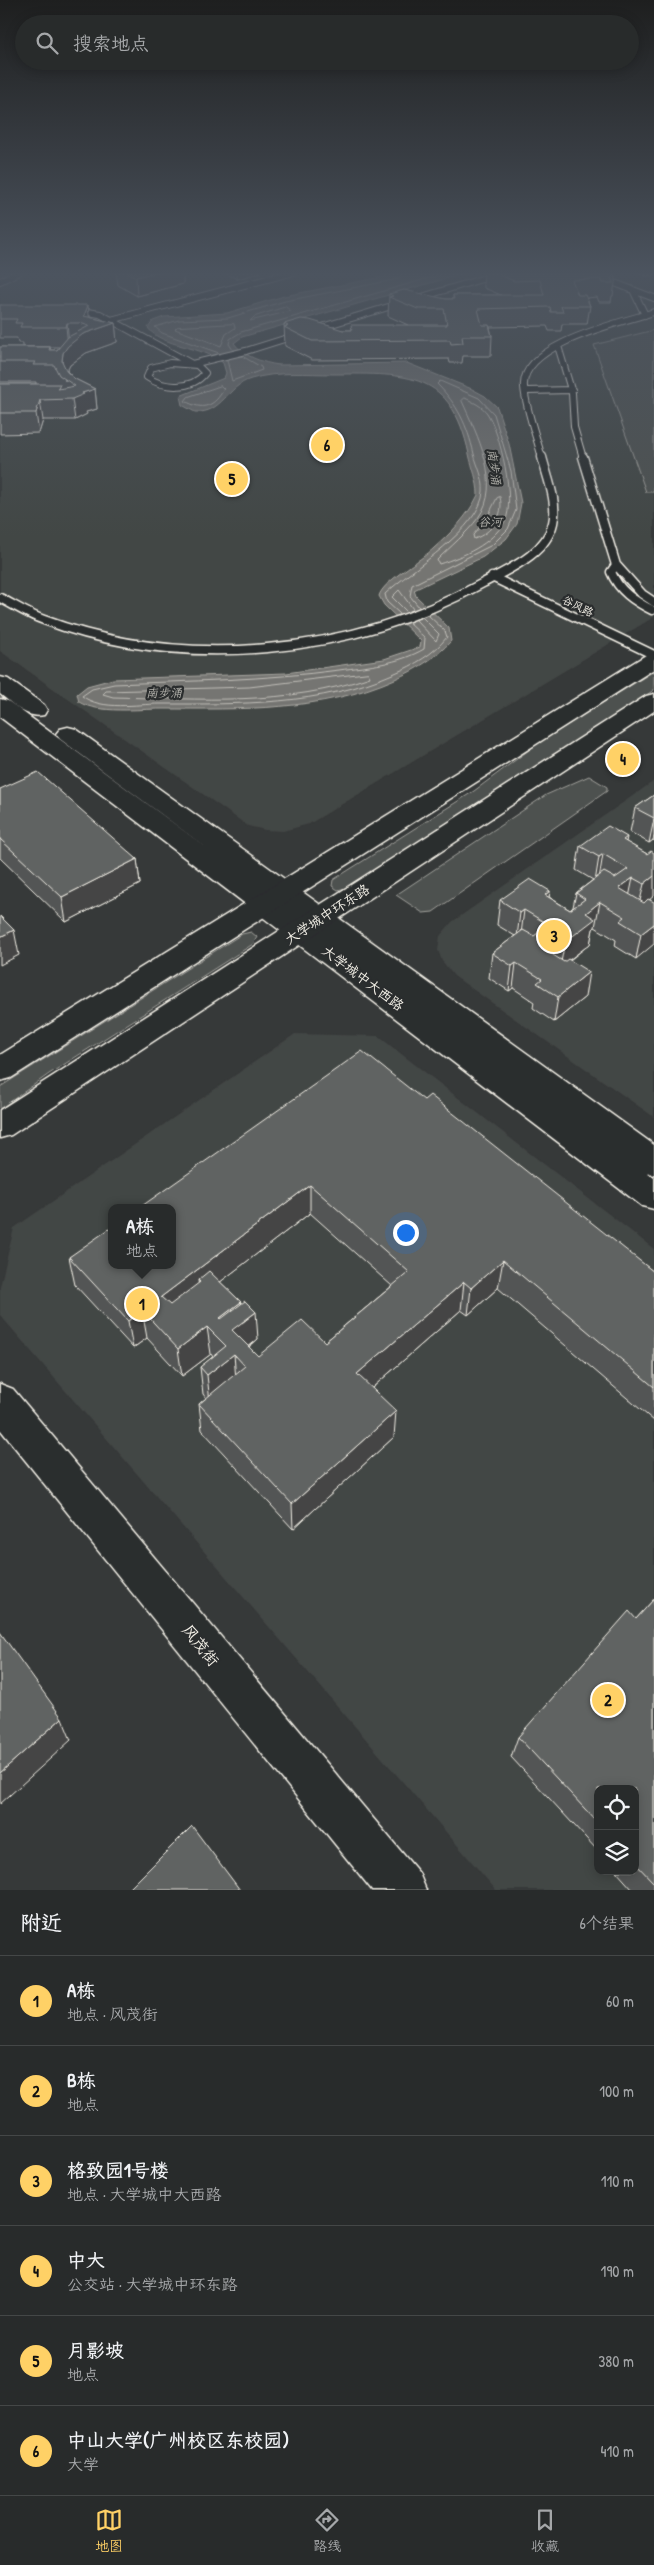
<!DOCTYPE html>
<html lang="zh">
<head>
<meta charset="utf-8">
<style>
	body { margin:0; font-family:"Patrick Hand","LXGW WenKai TC",sans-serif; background:#343737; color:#f1f3f6 }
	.controls { position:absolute; right:15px; bottom:15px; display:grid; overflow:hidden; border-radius:10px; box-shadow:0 2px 12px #0003 }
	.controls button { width:45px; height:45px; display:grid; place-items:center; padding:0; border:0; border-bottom:1px solid #444747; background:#282b2b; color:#f1f3f6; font:25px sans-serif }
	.you { position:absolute; left:405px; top:1232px; width:18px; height:18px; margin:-12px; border:4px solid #fff; border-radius:50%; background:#1a73e8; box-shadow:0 0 0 8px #1a73e833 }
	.badge { display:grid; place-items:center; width:32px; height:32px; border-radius:50%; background:#ffd166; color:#111; font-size:16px; font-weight:700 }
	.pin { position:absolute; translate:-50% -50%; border:2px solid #fff; box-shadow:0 1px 5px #0006 }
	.popup { position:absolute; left:108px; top:1204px; width:68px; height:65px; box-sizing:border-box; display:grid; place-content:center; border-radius:10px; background:#282b2b; filter:drop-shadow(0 1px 4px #0005); font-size:16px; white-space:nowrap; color:#a5a7a9 }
	.popup b { font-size:19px; color:#f1f3f6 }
	.popup::after { content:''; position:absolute; left:50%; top:100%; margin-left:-10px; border:10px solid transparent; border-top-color:#282b2b }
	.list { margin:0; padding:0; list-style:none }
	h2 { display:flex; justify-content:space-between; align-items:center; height:65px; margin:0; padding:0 20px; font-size:21px }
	h2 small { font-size:16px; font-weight:400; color:#a5a7a9 }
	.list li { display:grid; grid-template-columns:32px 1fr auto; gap:15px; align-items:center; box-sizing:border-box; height:90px; padding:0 20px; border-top:1px solid #444747 }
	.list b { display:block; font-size:19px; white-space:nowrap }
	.list p { margin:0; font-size:16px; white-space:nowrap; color:#a5a7a9 }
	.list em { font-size:16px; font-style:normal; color:#a5a7a9 }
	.icon { flex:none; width:28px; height:28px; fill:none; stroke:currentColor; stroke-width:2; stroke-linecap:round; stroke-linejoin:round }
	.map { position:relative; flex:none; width:654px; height:1890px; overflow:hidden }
	.search { position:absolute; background:#282b2b; box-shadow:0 2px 12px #0003; left:15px; right:15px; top:15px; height:55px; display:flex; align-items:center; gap:12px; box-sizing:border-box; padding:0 18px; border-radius:28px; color:#a5a7a9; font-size:19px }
	.sheet { height:605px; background:#282b2b }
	nav { display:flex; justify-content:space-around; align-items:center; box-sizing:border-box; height:70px; border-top:1px solid #444747; background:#282b2b; font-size:14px; color:#a5a7a9 }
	nav a { display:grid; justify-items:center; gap:2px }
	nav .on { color:#ffd166 }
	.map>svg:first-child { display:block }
	.built { fill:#434645; fill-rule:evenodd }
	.green { fill:#4e514f; stroke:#a1a19c }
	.water { fill:#757572; stroke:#a8a7a1 }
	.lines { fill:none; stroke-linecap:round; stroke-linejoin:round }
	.shore { stroke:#c1bfb9; stroke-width:1 }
	.service-far1-casing { stroke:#f4f1e8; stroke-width:8 }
	.service-casing { stroke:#f4f1e8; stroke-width:11 }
	.tertiary-casing { stroke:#f4f1e8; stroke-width:3 }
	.secondary-casing { stroke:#f4f1e8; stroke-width:3 }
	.primary-casing { stroke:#f4f1e8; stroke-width:3 }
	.service-far1 { stroke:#2a2d2e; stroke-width:6 }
	.service { stroke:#2a2d2e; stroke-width:8 }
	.tertiary { fill:#2a2d2e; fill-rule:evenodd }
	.secondary { fill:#2a2d2e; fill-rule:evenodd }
	.primary { fill:#2a2d2e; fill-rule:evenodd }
	.wall { fill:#535554; stroke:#f4f1e8; fill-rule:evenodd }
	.shaded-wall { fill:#444545; stroke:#f4f1e8 }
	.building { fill:#616362; stroke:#f4f1e8; fill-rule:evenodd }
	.labels { text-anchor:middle; stroke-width:4.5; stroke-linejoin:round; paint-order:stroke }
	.far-street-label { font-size:11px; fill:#f4f1e8; stroke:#2a2d2e }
	.far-water-label { font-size:12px; font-style:italic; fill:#b4b3ad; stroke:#2a2d2e }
	.street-label { font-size:14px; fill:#f4f1e8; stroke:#2a2d2e }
	.near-street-label { font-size:16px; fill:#f4f1e8; stroke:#2a2d2e }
</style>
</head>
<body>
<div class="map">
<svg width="654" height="1890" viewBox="0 0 654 1890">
	<rect width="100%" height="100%" fill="#363939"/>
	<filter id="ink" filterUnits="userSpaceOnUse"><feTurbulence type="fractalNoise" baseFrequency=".02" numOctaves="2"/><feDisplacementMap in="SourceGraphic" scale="10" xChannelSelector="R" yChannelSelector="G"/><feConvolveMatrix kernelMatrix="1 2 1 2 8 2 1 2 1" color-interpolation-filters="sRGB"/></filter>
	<g filter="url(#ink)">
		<!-- built -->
		<path class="built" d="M0 272H654V617L309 824 283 831 265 830 248 826 0 651Z
			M654 781V1117L454 976 442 961 438 950 440 936 452 922Z
			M295 1034 378 1036 654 1249V1890H496L0 1315V1287L14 1228ZM112 1208H172V1265H112ZM598 1789H635V1871H598Z"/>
		<!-- green -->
		<path class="green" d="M654 330V492H646L594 345Z
			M654 671V690L349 887 338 890 332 886 333 880 474 791 537 744Z
			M589 776 607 787V791L433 912 423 913 396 895 546 795Z
			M251 932 257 937 253 944 49 1074 0 1109V1087L242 934Z"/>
		<!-- water -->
		<path class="water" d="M408 272H469L242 337 234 343C243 356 263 363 279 365L407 363 472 389 485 396 497 407 509 444 521 503 517 524 506 539 483 557 414 590 416 596 449 628 451 641C436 658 415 670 395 679 320 712 242 709 162 709 140 709 98 714 79 702L77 694 87 686 113 679 286 673 384 659 420 647 421 641 384 605 379 596C383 581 422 560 434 548 451 533 468 516 478 495 478 481 472 468 469 454 451 371 409 374 334 374 307 374 277 371 251 379 227 386 222 414 195 412L182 405 180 396 224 378 226 373 223 363C204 346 161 347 148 328L153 321 164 317 227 313 284 296Z"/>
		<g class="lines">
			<!-- shore -->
			<path class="shore" d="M286 307 291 311 250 321 254 317Z
				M234 324 235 328 226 334 221 346 175 329 177 327Z
				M233 350 229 344 230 339 241 332 450 272
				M219 353 162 333 155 327 179 320 228 318 285 301 399 279 404 272
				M227 360 232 381 262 370 261 367 242 356
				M221 386 224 389C214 407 203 411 185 401L188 397Z
				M465 398C473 402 482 406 487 413 500 432 516 501 505 521 491 545 464 556 439 564L437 560C450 547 467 533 478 518 503 484 477 435 462 401Z
				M500 497C505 516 491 533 474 539L473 535 486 520 497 498Z
				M406 611 392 597 399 590 413 609
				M400 614 387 602 385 594C411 569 482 528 483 491 484 478 477 466 474 454 467 425 458 405 437 384L440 381 479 398 494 414 511 471 516 510 508 529 492 545 412 585 410 596 419 607
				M415 619 436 641 439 634 422 617
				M408 622 425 638 424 649C398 664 369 666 339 670 265 680 189 681 114 684L92 689 82 696C102 711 136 704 160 704 240 704 320 706 395 673 414 665 434 654 447 637L445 631 428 615
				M368 673 370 677C287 706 200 699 113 697L103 694 106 691 249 687Z"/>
			<defs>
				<path id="service-far1" d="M586 272 654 298
					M0 281 18 272
					M633 290 645 315
					M75 310 100 314 192 364 246 351 300 334
					M111 320 294 272
					M315 329 505 272
					M558 346 572 393 574 427 583 458
					M170 363 197 365 205 373C192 390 164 389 147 377L151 368Z
					M526 391 572 390
					M542 458C536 435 526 410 524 387 520 344 623 322 654 312"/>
				<path id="service" d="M583 457 616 565 642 594 654 602
					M616 565 611 572C619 591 634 601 652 610
					M492 577 654 655
					M0 598C14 605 29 615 44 620 183 672 354 655 483 583 509 569 546 554 553 523 558 502 547 477 542 457"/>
				<path id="tertiary" d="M0 1384 13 1389 419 1873 426 1890H372L0 1429Z"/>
				<path id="secondary" d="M0 677 8 679 44 705 47 710 44 715C27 719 13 704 0 694Z
					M0 699 8 701 215 854 60 739 56 734 60 729 68 727 76 729 654 1145V1175L647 1172 654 1178V1209L642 1206 0 717Z"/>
				<path id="primary" d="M654 654V669L11 1078 0 1081V1055L646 655Z
					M654 694V711L11 1135 0 1138V1110L646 696Z"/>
			</defs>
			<!-- service-far1 casing -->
			<use href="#service-far1" class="service-far1-casing"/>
			<!-- service casing -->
			<use href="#service" class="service-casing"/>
			<!-- tertiary casing -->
			<use href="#tertiary" class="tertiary-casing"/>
			<!-- secondary casing -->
			<use href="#secondary" class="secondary-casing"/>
			<!-- primary casing -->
			<use href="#primary" class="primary-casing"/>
			<!-- service-far1 -->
			<use href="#service-far1" class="service-far1"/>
			<!-- service -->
			<use href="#service" class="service"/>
			<!-- tertiary -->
			<use href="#tertiary" class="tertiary"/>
			<!-- secondary -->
			<use href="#secondary" class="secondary"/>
			<!-- primary -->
			<use href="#primary" class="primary"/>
		</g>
		<!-- wall -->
		<path class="wall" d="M116 272H183V284L137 296 118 285Z
			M223 272H262L237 279Z
			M484 272H614L616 277 613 296H612L611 302H599L597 297 587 298 590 306 587 324H562L561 331H549L547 326 490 327 492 336 491 356H463L462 363H450L449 359 312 360 285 346 284 324 343 330H351L408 325 388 316 389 294 446 299H453V295H501L484 288V285H483Z
			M635 272H654V276L650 275 646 276Z
			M0 305 89 317 115 323 117 342 86 353 70 365 67 371 75 379 95 389 97 409 86 412 87 414 75 420H43L39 433 0 434V384H36V382H0V347H50L51 350H57L59 347H23V343H18L17 338H0Z
			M0 789 137 859 140 884 66 922 0 858Z
			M654 795V841L653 840 649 843 630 832 635 808Z
			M627 837 626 842 647 854 650 900 636 959 615 946 616 940 595 927 593 929 590 944 570 960 585 997 554 1022 533 1008 534 1002 513 988 509 991 489 978 492 953 515 936 497 925 500 900 550 891 549 897 570 910 573 907 576 893 593 880 576 870 580 846Z
			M424 1100 654 1272V1421L498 1288 468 1315 461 1310 372 1388 394 1437 293 1529 202 1430 199 1404 206 1398 203 1394 200 1367 213 1357 211 1354 182 1376 147 1338 133 1348 75 1285 69 1257ZM310 1213 392 1286 325 1342 258 1356 249 1347 258 1339 241 1304V1302L220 1282Z
			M654 1599V1890H633L616 1871H635V1789H598V1851L511 1757 518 1737 636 1619Z"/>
		<!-- shaded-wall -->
		<path class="shaded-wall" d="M156 272H183V284L137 296 136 277Z
			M237 272H262L237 279Z
			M647 272H651L650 275 646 276Z
			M88 305 90 324 84 316Z
			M67 323 69 343 83 334 115 323 117 342 86 353 70 365 66 373 65 381 62 361 63 353 68 345 66 327Z
			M95 389 97 409 86 412 87 414 75 420 72 399 82 393Z
			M40 400 43 420 39 433 36 413Z
			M654 819V836L653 840 649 843Z
			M603 854 599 879 595 882 599 857Z
			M137 859 140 884 66 922 62 897Z
			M654 876V896L638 909 644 884Z
			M633 878 628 902 619 888Z
			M550 891 546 916 545 895Z
			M600 902 595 927 593 929 590 944 560 967 565 942 586 913Z
			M524 910 521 934 517 937 520 913Z
			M654 924V944L636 959 641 934Z
			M14 930 19 955 0 965V937Z
			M554 935 550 960 539 946Z
			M516 963 513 988 509 991 512 966Z
			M589 972 585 997 554 1022 558 997Z
			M310 1185V1213L202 1296 200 1282 198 1280 200 1298 165 1324 161 1297Z
			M503 1260 498 1288 468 1315 471 1288Z
			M464 1282 461 1310 357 1401V1374Z
			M241 1302 242 1323 256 1312 258 1339 236 1357 220 1318Z
			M142 1310 147 1338 133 1348 128 1321Z
			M207 1327 211 1354 182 1376 178 1349Z
			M234 1354 236 1381 210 1402 207 1375Z
			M396 1411 394 1437 293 1529 292 1504Z
			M62 1718 71 1740 0 1804V1773Z"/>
		<!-- building -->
		<path class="building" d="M126 272H156L136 277Z
			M492 272H614L616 277H611L613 283H602L600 279 572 280 578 295H585L590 306H561L563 312H551L550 307 478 309 482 325H489L492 336H462L463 343 451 344 450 340 312 341 284 327 288 326 284 324 301 319 310 320 343 330H352L351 325H447L444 309H418L389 297 393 296 389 294 404 290 446 299H454L453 295H544L540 280 514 281Z
			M0 305H88L84 316 115 323 83 334 68 346 63 353 62 361 67 372 75 379 95 389 82 393 84 394 72 399 40 400 36 413H0V384H60L58 389 75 386 59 375 54 365H33L35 362H0V347H50L49 350H57L68 337 89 326 80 323H67L66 327H20L22 323H15L17 319H0Z
			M38 772 137 859 62 897 0 839V789Z
			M654 795V818L635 808Z
			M608 826 627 837 623 840 647 854 651 851 654 853V876L644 884 633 878 619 888 644 903 648 899 654 902V924L641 934 620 921 625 917 600 902 586 913 595 919 565 942 554 935 539 946 564 962 568 959 589 972 558 997 537 983 542 979 516 963 512 966 492 953 523 930 534 936 549 925 524 910 520 913 500 900 530 879 550 891 545 895 570 910 585 899 576 893 604 872 615 878 628 869 603 854 599 857 580 846Z
			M0 916 14 930 0 937Z
			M362 1051 424 1100 430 1095 654 1272V1387L503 1260 471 1288 464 1282 357 1374 396 1411 292 1504 199 1404 245 1366 234 1354 207 1375 200 1367 226 1346 207 1327 178 1349 142 1310 128 1321 69 1257 112 1227V1265H172V1208H139ZM310 1185 409 1272 325 1342 302 1320 258 1356 232 1330 256 1312 245 1301 221 1319 220 1318 241 1302 209 1271 198 1280 200 1282 170 1305 161 1297Z
			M654 1599V1883L635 1863V1789H598V1823L518 1737 629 1611 636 1619Z
			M0 1632 62 1718 0 1773Z
			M192 1826 240 1890H128Z"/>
	</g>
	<!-- sky -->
	<linearGradient id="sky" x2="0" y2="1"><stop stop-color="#1e1f1f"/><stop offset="0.51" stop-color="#4c545f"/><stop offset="1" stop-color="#4c545f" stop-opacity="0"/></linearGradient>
	<rect width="654" height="537" fill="url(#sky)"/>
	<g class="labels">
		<!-- far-street labels -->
		<g class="far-street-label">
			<text transform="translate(578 606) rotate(26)" y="4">谷风路</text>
		</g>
		<!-- far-water labels -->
		<g class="far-water-label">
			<text transform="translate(494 467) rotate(82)" y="4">南步涌</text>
			<text x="490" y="526">谷河</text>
			<text transform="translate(164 693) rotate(-1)" y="4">南步涌</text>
		</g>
		<!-- street labels -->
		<g class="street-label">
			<text transform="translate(327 914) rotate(-33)" y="5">大学城中环东路</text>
			<text transform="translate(363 978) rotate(37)" y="5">大学城中大西路</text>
		</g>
		<!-- near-street labels -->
		<g class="near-street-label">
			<text transform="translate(201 1645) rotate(51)" y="6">风茂街</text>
		</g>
	</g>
</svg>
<div class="controls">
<button><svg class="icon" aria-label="locate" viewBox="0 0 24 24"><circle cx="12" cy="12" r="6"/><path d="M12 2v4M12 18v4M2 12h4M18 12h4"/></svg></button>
<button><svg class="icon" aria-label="layers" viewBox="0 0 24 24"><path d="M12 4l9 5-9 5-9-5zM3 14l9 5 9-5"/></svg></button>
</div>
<div class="you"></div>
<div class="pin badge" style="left:142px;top:1304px">1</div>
<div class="popup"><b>A栋</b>地点</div>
<div class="pin badge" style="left:608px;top:1700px">2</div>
<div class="pin badge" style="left:554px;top:936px">3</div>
<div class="pin badge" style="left:623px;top:759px">4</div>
<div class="pin badge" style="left:232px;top:479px">5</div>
<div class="pin badge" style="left:327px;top:445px">6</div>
<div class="search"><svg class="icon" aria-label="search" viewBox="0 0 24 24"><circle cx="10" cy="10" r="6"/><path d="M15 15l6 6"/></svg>搜索地点</div>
</div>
<section class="sheet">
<h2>附近<small>6个结果</small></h2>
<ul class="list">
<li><span class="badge">1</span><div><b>A栋</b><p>地点 · 风茂街</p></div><em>60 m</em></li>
<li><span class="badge">2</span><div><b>B栋</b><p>地点</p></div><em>100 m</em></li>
<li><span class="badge">3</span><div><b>格致园1号楼</b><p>地点 · 大学城中大西路</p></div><em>110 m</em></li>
<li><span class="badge">4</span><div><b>中大</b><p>公交站 · 大学城中环东路</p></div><em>190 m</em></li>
<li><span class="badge">5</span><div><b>月影坡</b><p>地点</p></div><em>380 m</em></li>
<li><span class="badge">6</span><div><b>中山大学(广州校区东校园)</b><p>大学</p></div><em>410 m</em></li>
</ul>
</section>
<nav>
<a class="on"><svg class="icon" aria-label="map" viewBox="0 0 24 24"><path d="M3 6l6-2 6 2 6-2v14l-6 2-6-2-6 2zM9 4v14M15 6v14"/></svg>地图</a>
<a><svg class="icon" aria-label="directions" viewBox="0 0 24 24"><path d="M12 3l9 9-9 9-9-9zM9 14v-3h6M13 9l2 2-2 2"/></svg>路线</a>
<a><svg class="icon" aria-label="saved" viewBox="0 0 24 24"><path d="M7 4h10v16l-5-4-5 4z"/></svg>收藏</a>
</nav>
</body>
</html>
